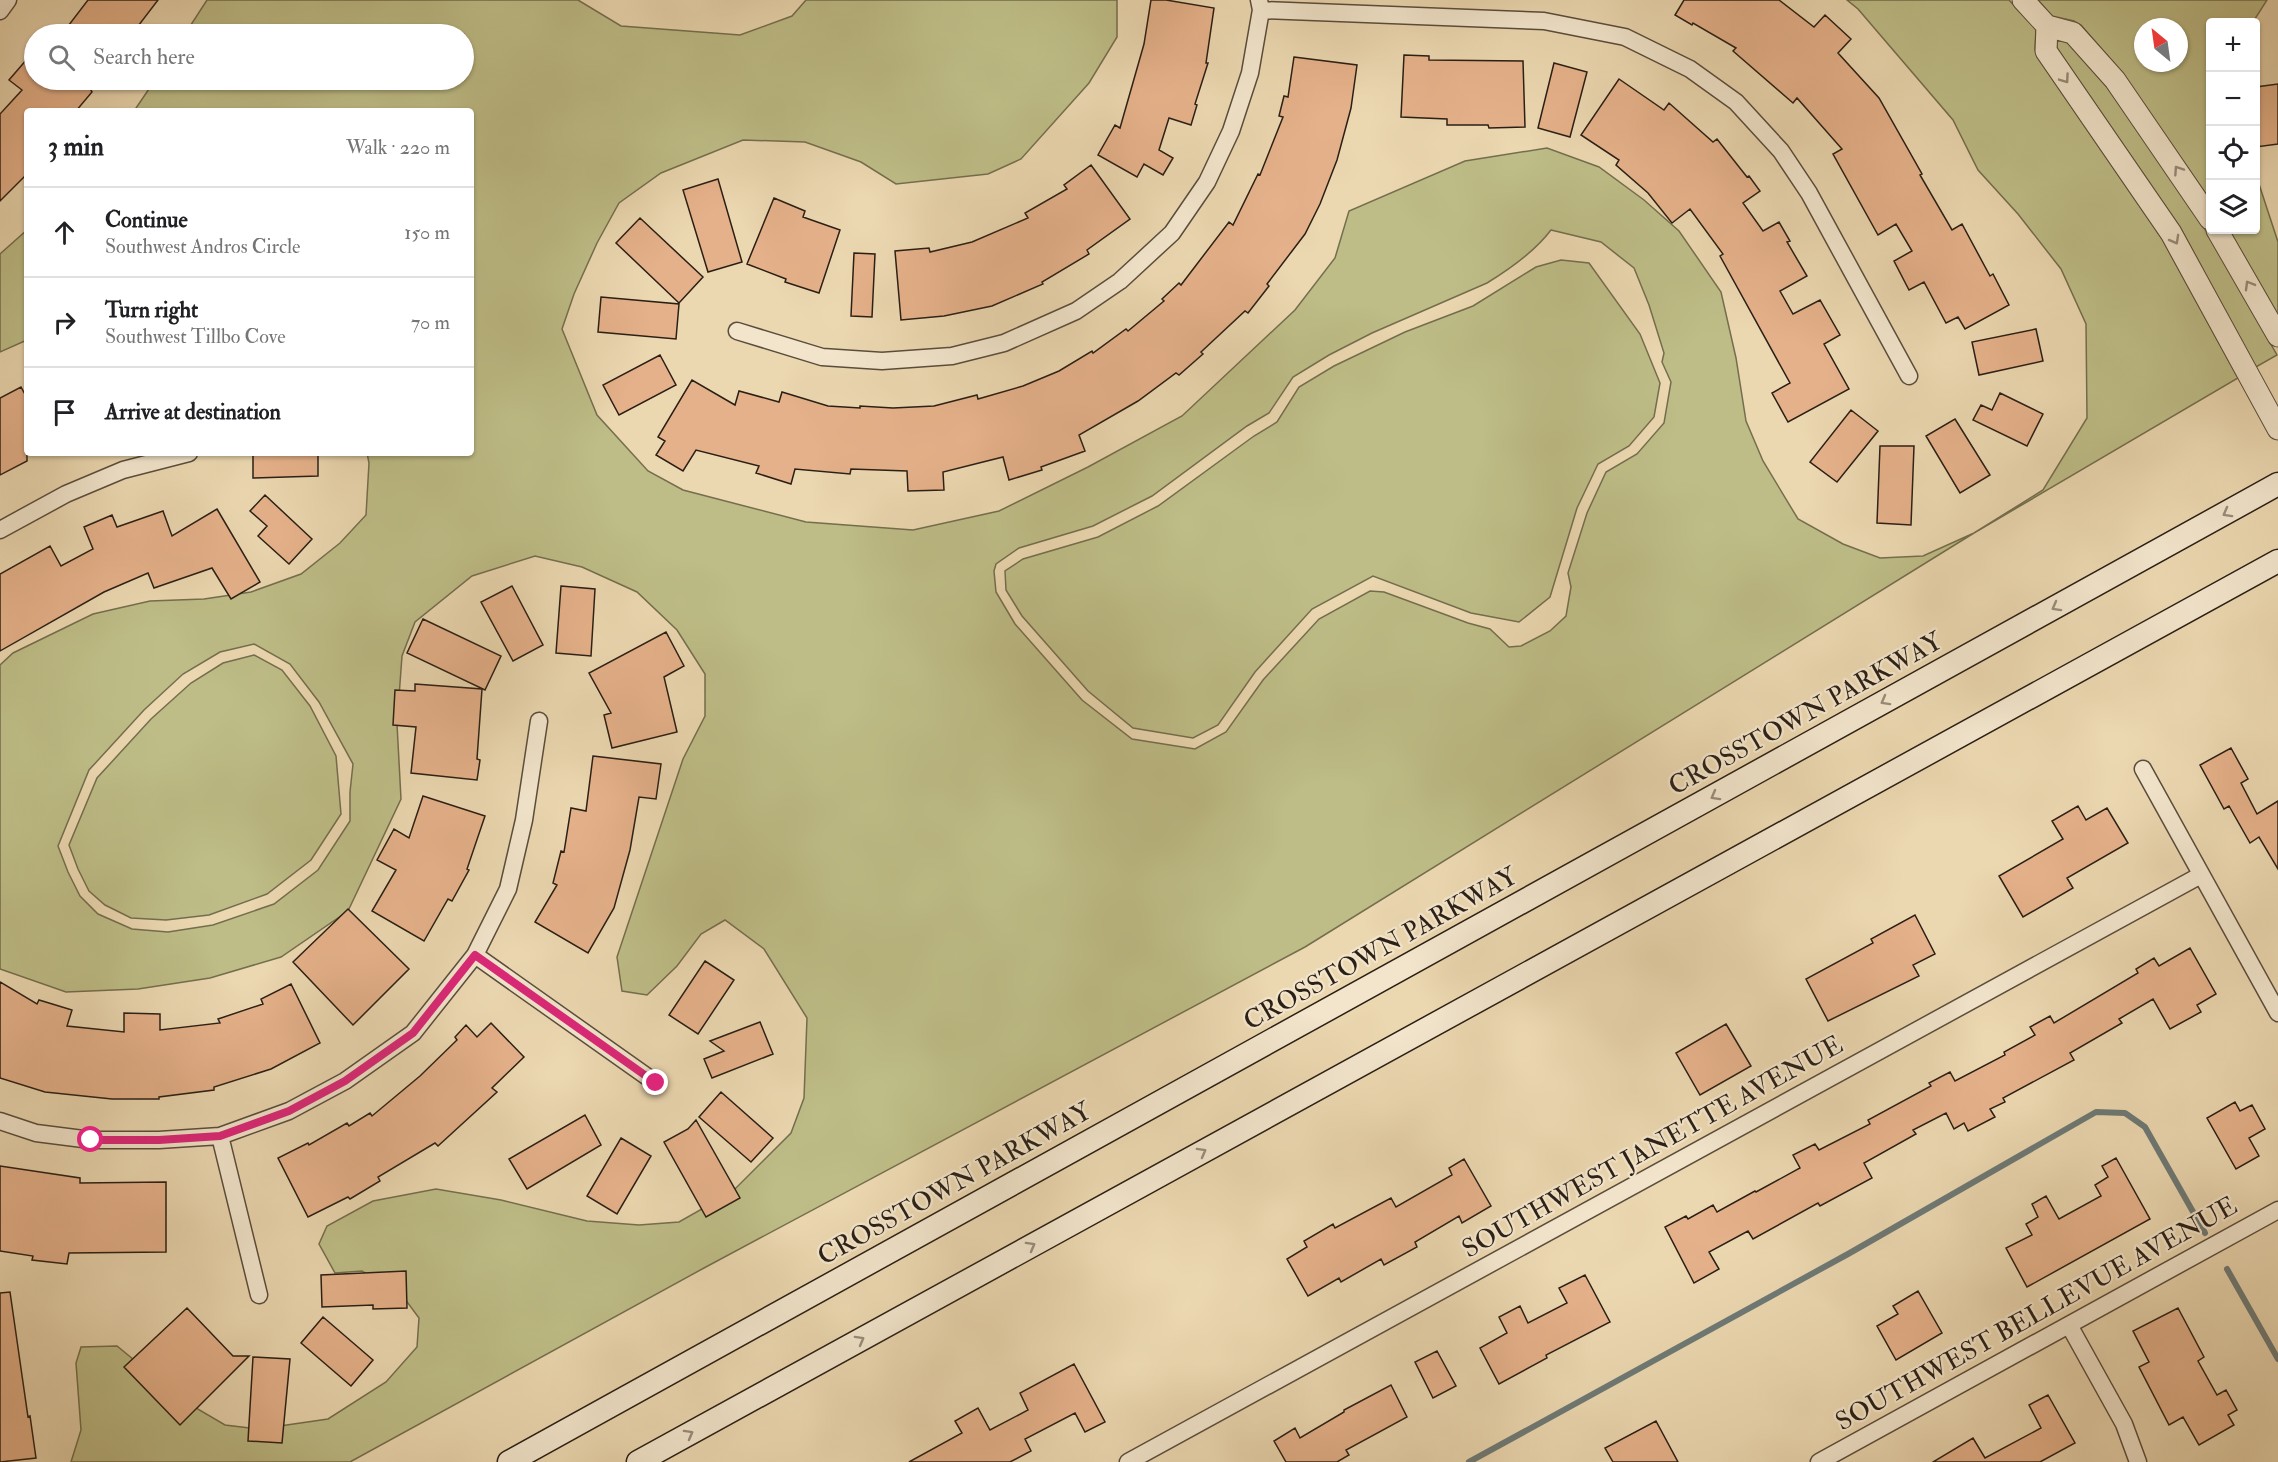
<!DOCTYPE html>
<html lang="en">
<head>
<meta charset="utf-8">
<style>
	body { margin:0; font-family:"IM FELL Double Pica",serif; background:#f2f2f2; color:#202124 }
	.controls { position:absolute; right:18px; top:18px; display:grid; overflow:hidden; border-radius:6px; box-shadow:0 2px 4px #0004 }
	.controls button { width:54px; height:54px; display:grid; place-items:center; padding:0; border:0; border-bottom:2px solid #e0e0e0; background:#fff; color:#202124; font:30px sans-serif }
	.compass { position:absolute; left:2134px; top:18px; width:54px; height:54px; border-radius:50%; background:#fff; box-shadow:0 2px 4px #0004; rotate:331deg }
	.stop { position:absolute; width:18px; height:18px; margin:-14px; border:4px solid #db2777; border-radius:50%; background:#fff }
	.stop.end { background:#db2777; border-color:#fff; box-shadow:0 2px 6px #0008 }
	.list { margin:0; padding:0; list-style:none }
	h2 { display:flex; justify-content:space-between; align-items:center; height:78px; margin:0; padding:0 24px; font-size:26px }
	h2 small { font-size:20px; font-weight:400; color:#757577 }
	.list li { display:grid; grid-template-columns:39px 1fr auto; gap:18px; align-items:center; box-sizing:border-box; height:90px; padding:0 24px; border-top:2px solid #e0e0e0 }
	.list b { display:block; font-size:22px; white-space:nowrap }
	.list p { margin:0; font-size:20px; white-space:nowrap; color:#757577 }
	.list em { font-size:20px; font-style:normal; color:#757577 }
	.icon { flex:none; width:33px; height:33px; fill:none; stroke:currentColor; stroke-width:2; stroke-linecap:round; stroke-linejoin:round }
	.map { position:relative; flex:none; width:2278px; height:1462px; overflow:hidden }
	.search { position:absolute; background:#fff; box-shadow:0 2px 4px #0004; left:24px; top:24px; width:450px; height:66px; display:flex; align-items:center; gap:15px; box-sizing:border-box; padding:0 21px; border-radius:33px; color:#757577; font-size:22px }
	.panel { position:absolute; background:#fff; box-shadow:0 2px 4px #0004; left:24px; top:108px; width:450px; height:348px; border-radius:6px }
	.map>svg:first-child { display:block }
	.green { fill:#bebd87; stroke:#746e4e; stroke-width:1.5; fill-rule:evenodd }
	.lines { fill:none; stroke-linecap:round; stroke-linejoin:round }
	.stream { stroke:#6e7a76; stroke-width:6 }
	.building { fill:#e5b18a; stroke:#2a1f15; stroke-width:1.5 }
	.minor-casing { stroke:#5a4d3c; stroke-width:19 }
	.tertiary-casing { stroke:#5a4d3c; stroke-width:23 }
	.secondary-casing { stroke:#2a1f15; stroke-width:25 }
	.minor { stroke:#f2e5cc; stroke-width:16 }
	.tertiary { stroke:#f2e5cc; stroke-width:21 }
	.secondary { stroke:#f2e5cc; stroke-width:22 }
	.oneway { stroke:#988c7a }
	.route { stroke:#db2777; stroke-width:8 }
	.labels { text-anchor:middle; stroke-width:4.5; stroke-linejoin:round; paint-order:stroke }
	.street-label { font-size:26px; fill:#2a1f15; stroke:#f2e5cc }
</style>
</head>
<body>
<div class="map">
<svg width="2278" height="1462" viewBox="0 0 2278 1462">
	<rect width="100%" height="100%" fill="#ebd7b0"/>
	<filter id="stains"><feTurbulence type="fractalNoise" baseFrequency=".00333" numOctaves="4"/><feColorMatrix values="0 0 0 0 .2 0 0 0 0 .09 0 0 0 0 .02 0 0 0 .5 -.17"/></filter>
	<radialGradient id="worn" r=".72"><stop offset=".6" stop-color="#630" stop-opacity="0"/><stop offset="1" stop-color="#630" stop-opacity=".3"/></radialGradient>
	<!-- green -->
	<path class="green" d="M207 0H578L621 26 740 35 792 16 806 0H1117V37L1089 83 1021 159 988 174 896 184 861 162 805 142 743 140 661 173 619 203 597 243 574 294 562 329 597 415 648 471 683 490 806 522 913 530 999 511 1088 467 1182 416 1295 310 1335 258 1349 211 1465 161 1547 148 1599 167 1644 200 1679 231 1721 292 1736 358 1746 421 1763 461 1798 519 1843 544 1880 558 1923 556 1974 533 2043 490 2087 418 2086 324 2061 269 2018 214 1978 170 1953 120 1858 9 1847 0H2009L2036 29 2035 49 2037 57 2162 239 2238 378 1974 533 1305 947 704 1268 350 1462H71L81 1430 76 1363 81 1347 117 1346 184 1401 225 1425 259 1429 328 1419 386 1382 417 1347 419 1318 402 1295 362 1271 335 1273 319 1244 327 1226 373 1201 436 1189 501 1200 587 1221 639 1225 679 1222 732 1192 791 1133 804 1098 807 1018 764 949 725 920 701 934 677 966 647 995 622 991 617 957 683 759 705 716V674L677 630 637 592 582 567 535 556 472 576 415 622 402 656 397 724 401 799 348 911 281 957 210 978 138 989 66 992 0 969V665L13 653 93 614 150 601 204 599 251 592 301 574 340 543 366 515 369 463 367 453H471V111H134L155 80H464V34H185ZM1551 230 1601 242 1634 268 1649 305 1664 353 1662 362 1671 382 1664 423 1637 454 1606 472 1587 513 1568 573 1571 587 1566 616 1550 631 1521 646 1509 647 1490 629 1468 623 1384 592 1370 591 1319 619 1263 680 1226 732 1195 749 1132 739 1082 700 1015 624 996 592 994 571 996 564 1019 548 1093 526 1152 496 1247 426 1269 413 1293 377 1329 355 1372 333 1487 283C1510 269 1535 251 1551 230ZM254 644 290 664 319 702 353 764 350 792V821L318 870 274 904 213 925 168 932 132 929 98 914 80 896 68 872 58 846 89 770 144 710 183 674 220 652Z
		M2038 0H2267L2253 22H2210V200L2123 74 2081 25 2074 21 2052 16ZM2143 27H2179V63H2143Z
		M2057 40 2068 43 2107 87 2159 161 2207 232 2277 355 2256 367 2180 227 2057 48Z
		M2256 175 2278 242V315L2229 230H2256Z
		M27 230V340L0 352V254Z
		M1561 260 1589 263 1640 334 1660 383 1654 417 1629 446 1598 464 1577 508 1550 597 1519 622 1471 613 1373 576 1312 609 1255 672 1218 725 1193 738 1133 728 1088 691 1022 616 1006 590 1005 571 1023 559 1098 537 1158 506 1254 436 1277 422 1299 387 1334 366 1405 332 1473 306 1536 267Z
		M254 655 282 670 310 706 336 756 341 814 311 860 267 894 209 915 166 920 131 918 105 905 89 891 78 869 69 845 97 778 151 719 191 683 223 663Z"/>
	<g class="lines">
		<!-- stream -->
		<path class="stream" d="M2227 1269 2278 1359
			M1469 1462 1848 1254 2096 1112 2125 1113 2145 1127 2205 1233"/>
	</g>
	<!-- building -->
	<path class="building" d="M88 0H158L132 34H62Z
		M1151 0H1166L1214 8 1206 63H1208L1195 104 1197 105 1191 125 1169 118 1159 150 1173 158 1163 175 1144 164 1137 177 1098 155 1115 125 1120 128 1144 44Z
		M1684 0H1779L1814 27 1825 15 1851 39 1838 53 1879 98 1922 174 1920 175 1952 230 1962 224 1990 276 1993 274 2009 305 1965 329 1958 317 1946 323 1924 282 1909 290 1894 261 1912 251 1896 224 1878 235 1833 154 1842 149 1797 98 1793 103 1733 51 1736 48 1693 23 1692 25 1675 15Z
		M34 51V80H99L91 90 92 92 76 111H27V174L0 201V114L22 90 9 80Z
		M1404 55 1429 56V60L1523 61 1525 127 1489 128 1488 125H1447V119L1401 117Z
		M1294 57 1357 65 1351 108 1337 160 1320 204 1305 234 1267 284 1269 286 1248 313 1245 311 1201 352 1203 354 1179 375 1176 373 1138 401 1079 435 1085 451 1041 467 1042 470 1009 480 1003 457 943 472 944 490 908 491 907 471 851 469 850 474 795 469 791 484 756 473 759 466 696 450 683 471 656 455 665 441 658 437 692 380 735 405 739 391 779 402 782 392 828 406 860 408V406L893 408 934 406 977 395 978 399 1023 386 1059 371 1092 351 1093 353 1126 329 1128 331 1164 301 1162 299 1179 283 1181 285 1229 222 1233 225 1258 174 1260 175 1283 117 1279 116 1284 96 1288 97Z
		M1554 63 1587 72 1570 137 1538 128Z
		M1619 79 1664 110 1669 103 1713 142 1717 139 1747 177 1749 176 1760 191 1743 203 1763 231 1779 222 1790 241 1787 242 1807 276 1780 291 1793 314 1820 300 1840 335 1824 344 1849 389 1788 422 1772 393 1790 383 1720 256 1723 254 1690 209 1672 223 1648 193 1616 165 1619 160 1581 135Z
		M2278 84V144L2256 147V87Z
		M1091 165 1130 219 1087 250 1089 254 1042 282 1043 284 992 306 944 316 901 320 895 251 929 248 930 252 972 242 1028 218 1025 213 1067 189 1064 185Z
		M718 179 742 262 708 272 683 190Z
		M774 198 805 211 803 217 840 230 819 293 785 282 786 279 747 264Z
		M640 218 703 277 679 303 616 243Z
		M854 253 875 254 872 317 851 316Z
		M601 297 679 304 676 339 598 332Z
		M2036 329 2043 361 1979 375 1972 342Z
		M660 355 676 385 619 415 603 385Z
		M21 387 27 398V461L0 475V398Z
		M2000 393 2043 414 2027 446 1973 420 1981 405 1992 410Z
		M1851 410 1878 431 1837 482 1810 462Z
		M1955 419 1990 475 1960 493 1926 436Z
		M1880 446H1914L1911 525 1877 523Z
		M253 453H318V476L253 478Z
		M265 495 312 539 289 564 258 536 267 526 250 511Z
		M217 509 260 582 231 599 212 568 154 588 148 573 104 592 0 651V574L50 546 61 566 93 549 84 527 112 515 117 527 163 511 172 536Z
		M512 586 543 645 513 661 481 602Z
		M561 586 595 589 591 656 556 653Z
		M423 619 501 656 485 690 407 653Z
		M666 632 684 666 664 677 677 732 612 748 604 715 611 713 589 673Z
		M415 684 482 689 477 759 480 760 477 780 411 773 416 727 393 725 395 690 415 691Z
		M2231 748 2248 779 2241 783 2257 814 2278 801V869L2259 837 2250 843 2229 806 2224 809 2200 765Z
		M593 756 661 764 656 799 639 797 630 850 614 908 588 953 535 922 557 885 553 883 561 851 564 852 571 808 586 811Z
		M423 796 485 816 467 869 469 870 452 901 448 899 424 941 372 911 396 870 377 860 394 829 409 838Z
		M2078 806 2086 820 2107 808 2128 843 2067 878 2073 888 2023 917 1999 876 2063 839 2052 821Z
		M348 909 409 969 353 1025 293 962Z
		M1915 915 1935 954 1913 965 1919 976 1828 1021 1806 979 1873 943 1871 939Z
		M2190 948 2216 994 2197 1005 2201 1012 2170 1029 2153 999 2119 1019 2122 1023 2070 1053 2074 1060 2003 1098 2005 1102 1990 1109 1995 1117 1968 1131 1964 1123 1954 1129 1946 1113 1913 1130 1916 1134 1864 1163 1872 1178 1820 1206 1818 1203 1753 1239 1748 1231 1709 1252 1719 1269 1694 1283 1665 1227 1686 1216 1688 1219 1713 1205 1717 1212 1755 1191 1756 1192 1800 1168 1793 1155 1815 1144 1819 1150 1870 1124 1868 1120 1931 1086 1929 1083 1950 1072 1955 1081 2005 1055 2004 1052 2035 1035 2030 1027 2050 1016 2054 1023 2138 973 2136 969 2154 958 2159 966Z
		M705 961 734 980 698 1034 669 1015Z
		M0 982 37 1004 39 1000 72 1010 67 1026 124 1032V1013L160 1014V1030L220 1023 218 1019 263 1004 261 999 291 984 320 1043 271 1069 214 1087V1090L159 1097V1099H112L45 1092 0 1078Z
		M760 1022 773 1054 712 1078 704 1059 724 1051 710 1041Z
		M491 1023 524 1057 492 1088 497 1092 438 1146 435 1143 378 1177 380 1181 350 1199 348 1197 308 1217 278 1158 308 1143 309 1145 347 1123 349 1126 370 1113 372 1116 420 1076 457 1040 455 1037 466 1025 477 1037Z
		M1726 1024 1751 1066 1700 1095 1676 1053Z
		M721 1092 773 1138 751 1162 699 1117Z
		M2235 1102 2240 1111 2252 1105 2265 1129 2249 1138 2259 1156 2236 1169 2207 1118Z
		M585 1115 601 1145 527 1189 509 1159Z
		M696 1120 740 1198 706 1217 664 1142 688 1129Z
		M621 1138 651 1156 617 1214 587 1196Z
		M2116 1158 2150 1219 2027 1287 2006 1248 2032 1235 2026 1224 2038 1217 2032 1204 2046 1196 2059 1219 2101 1196 2095 1185 2108 1177 2102 1166Z
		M1464 1159 1491 1206 1462 1223 1459 1216 1415 1242 1417 1247 1384 1265 1381 1259 1341 1282 1339 1278 1308 1296 1287 1259 1307 1247 1304 1241 1333 1224 1335 1228 1391 1198 1396 1207 1452 1175 1449 1168Z
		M0 1166 80 1178V1183L166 1182V1252L69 1253 67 1264 32 1260 33 1256 0 1251Z
		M406 1271 407 1308 373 1309V1305L322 1307 321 1275Z
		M1585 1275 1610 1322 1546 1355 1547 1358 1499 1384 1480 1348 1507 1333 1499 1317 1520 1306 1528 1323 1567 1303 1559 1288Z
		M1918 1291 1942 1333 1896 1360 1877 1326 1898 1314 1893 1306Z
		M10 1292 28 1417 30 1416 36 1458 0 1462V1293Z
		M187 1308 233 1356H249L180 1425 124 1367Z
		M2178 1308 2204 1357 2198 1361 2217 1395 2226 1390 2237 1410 2228 1415 2234 1425 2199 1445 2183 1417 2169 1425 2139 1367 2149 1362 2133 1331Z
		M323 1317 373 1360 351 1386 301 1343Z
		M1437 1351 1456 1386 1433 1398 1415 1362Z
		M253 1357 290 1359 282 1443 248 1441Z
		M1074 1364 1105 1422 1085 1432 1075 1413 1025 1439 1031 1451 1010 1462H909L962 1433 955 1421 978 1408 990 1430 1028 1410 1020 1393Z
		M1391 1385 1407 1417 1346 1450 1349 1455 1337 1462H1286L1274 1441 1295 1428 1300 1438 1344 1412V1410Z
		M2048 1395 2075 1443 2040 1462H1933L1973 1438 1985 1458 2041 1428 2029 1405Z
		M1656 1421 1678 1462H1613L1605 1448Z"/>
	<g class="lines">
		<defs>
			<path id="minor" d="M1259 0 1261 10 1544 21 1625 37 1690 69 1736 102 1781 151 1809 193 1909 376
				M0 11 8 0
				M737 331 822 357 882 361 952 356 1004 343 1076 311 1120 281 1172 233 1207 182 1231 131 1250 73 1261 10
				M0 530 66 494 123 470 189 453
				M2143 769 2278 1013
				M475 955 656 1083
				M0 1121 36 1133 91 1140H159L220 1136 289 1111 345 1081 413 1033 475 955 508 889 524 820 539 721
				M220 1136 259 1295
				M2069 1325 2124 1424 2138 1462
				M1128 1462 2201 875
				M1819 1462 2278 1210"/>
			<path id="tertiary" d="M2023 0 2047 26 2073 33 2115 80 2210 219
				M2047 26 2046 51 2171 233 2278 429
				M2217 230 2278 336"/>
			<path id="secondary" d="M509 1462 2278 484
				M638 1462 2278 561"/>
		</defs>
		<!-- minor casing -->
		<use href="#minor" class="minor-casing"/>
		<!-- tertiary casing -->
		<use href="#tertiary" class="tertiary-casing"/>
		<!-- secondary casing -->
		<use href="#secondary" class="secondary-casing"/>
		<!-- minor -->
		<use href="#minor" class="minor"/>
		<!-- tertiary -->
		<use href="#tertiary" class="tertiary"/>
		<!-- secondary -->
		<use href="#secondary" class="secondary"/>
	</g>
	<!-- one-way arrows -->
	<defs><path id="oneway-chevron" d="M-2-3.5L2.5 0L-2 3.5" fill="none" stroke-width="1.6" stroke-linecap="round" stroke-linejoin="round" transform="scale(1.5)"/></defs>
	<g class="oneway">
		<use href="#oneway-chevron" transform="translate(2065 79) rotate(55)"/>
		<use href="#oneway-chevron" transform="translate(2178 170) rotate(-124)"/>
		<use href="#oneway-chevron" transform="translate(2175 240) rotate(61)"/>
		<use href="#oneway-chevron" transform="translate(2249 285) rotate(-120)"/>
		<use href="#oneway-chevron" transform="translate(2227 513) rotate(151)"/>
		<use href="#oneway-chevron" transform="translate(2056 607) rotate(151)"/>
		<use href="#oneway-chevron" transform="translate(1885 701) rotate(151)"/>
		<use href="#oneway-chevron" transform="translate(1715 796) rotate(151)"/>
		<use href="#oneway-chevron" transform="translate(1202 1152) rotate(-29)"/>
		<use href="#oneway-chevron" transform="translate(1031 1246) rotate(-29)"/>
		<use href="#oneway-chevron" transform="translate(860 1340) rotate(-29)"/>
		<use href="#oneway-chevron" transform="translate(689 1434) rotate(-29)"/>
	</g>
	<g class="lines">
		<!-- route -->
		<path class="route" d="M91 1140H159L220 1136 289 1111 345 1081 413 1033 475 955 656 1083"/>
	</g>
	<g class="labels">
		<!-- street labels -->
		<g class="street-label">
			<text transform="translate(1805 713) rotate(-29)" y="9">CROSSTOWN PARKWAY</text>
			<text transform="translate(1380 948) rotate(-29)" y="9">CROSSTOWN PARKWAY</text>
			<text transform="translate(1652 1146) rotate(-29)" y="9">SOUTHWEST JANETTE AVENUE</text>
			<text transform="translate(954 1183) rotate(-29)" y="9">CROSSTOWN PARKWAY</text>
			<text transform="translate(2036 1313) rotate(-29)" y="9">SOUTHWEST BELLEVUE AVENUE</text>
		</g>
	</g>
	<rect width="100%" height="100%" filter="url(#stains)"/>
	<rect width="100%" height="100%" fill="url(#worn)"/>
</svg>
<div class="controls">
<button>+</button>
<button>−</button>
<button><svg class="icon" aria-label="locate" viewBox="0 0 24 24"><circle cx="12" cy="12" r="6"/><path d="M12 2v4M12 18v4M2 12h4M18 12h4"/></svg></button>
<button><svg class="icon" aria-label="layers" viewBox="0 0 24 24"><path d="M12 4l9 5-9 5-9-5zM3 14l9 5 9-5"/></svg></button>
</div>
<svg class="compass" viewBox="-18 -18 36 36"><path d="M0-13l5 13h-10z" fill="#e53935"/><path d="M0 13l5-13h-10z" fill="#757577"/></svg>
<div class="stop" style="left:91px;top:1140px"></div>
<div class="stop end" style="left:656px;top:1083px"></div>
<div class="search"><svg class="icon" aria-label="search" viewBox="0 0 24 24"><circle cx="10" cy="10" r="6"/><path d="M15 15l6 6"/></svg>Search here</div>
<section class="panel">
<h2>3 min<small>Walk · 220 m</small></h2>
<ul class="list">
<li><svg class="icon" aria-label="ahead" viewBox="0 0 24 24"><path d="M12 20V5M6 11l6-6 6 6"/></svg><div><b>Continue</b><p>Southwest Andros Circle</p></div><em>150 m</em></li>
<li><svg class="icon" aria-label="right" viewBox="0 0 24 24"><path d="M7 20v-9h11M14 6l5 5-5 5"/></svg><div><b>Turn right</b><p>Southwest Tillbo Cove</p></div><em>70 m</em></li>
<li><svg class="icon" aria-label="arrive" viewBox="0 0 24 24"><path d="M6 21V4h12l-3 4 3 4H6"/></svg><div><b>Arrive at destination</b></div></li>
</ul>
</section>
</div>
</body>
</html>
